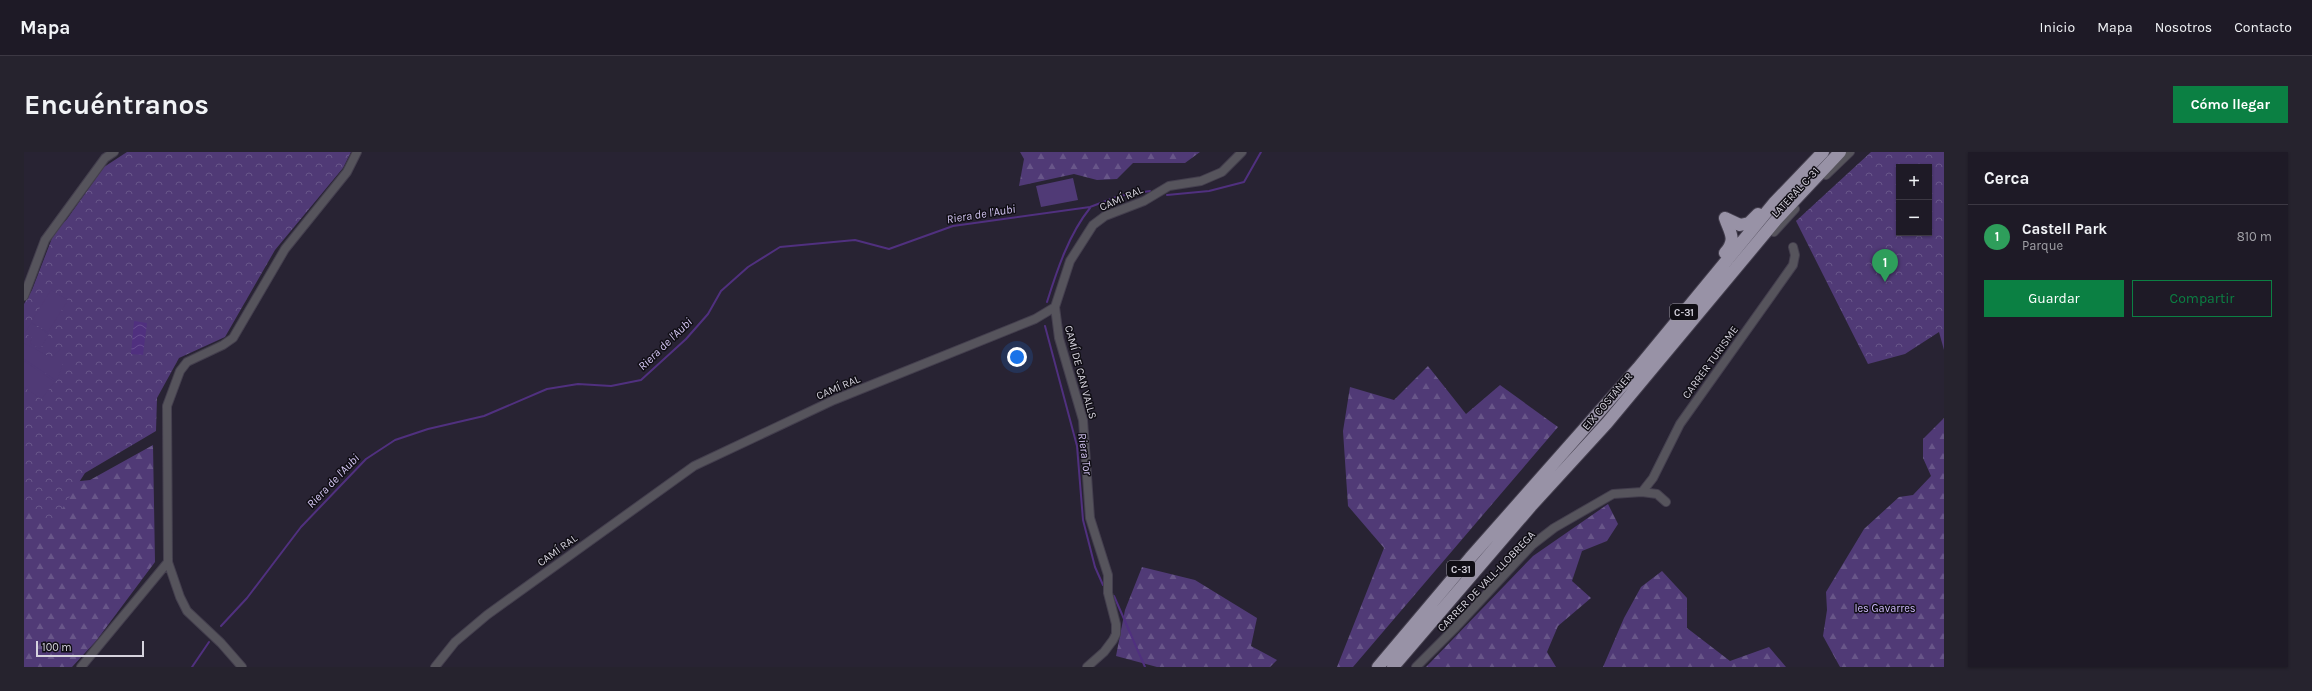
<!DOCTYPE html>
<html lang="es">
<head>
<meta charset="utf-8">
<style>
	body { margin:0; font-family:Karla,sans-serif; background:#26232e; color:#f1f3f6 }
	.controls { position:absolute; right:12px; top:12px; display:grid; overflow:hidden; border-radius:0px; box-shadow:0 1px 3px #0004 }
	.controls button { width:36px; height:36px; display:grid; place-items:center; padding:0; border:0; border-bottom:1px solid #3c3843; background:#1e1a26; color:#f1f3f6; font:20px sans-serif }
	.scale { position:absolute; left:12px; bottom:10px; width:108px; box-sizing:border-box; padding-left:4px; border:2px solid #d6d3de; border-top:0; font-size:11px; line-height:14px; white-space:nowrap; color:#d6d3de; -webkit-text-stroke:3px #100e15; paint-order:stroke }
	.you { position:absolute; left:993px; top:205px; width:14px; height:14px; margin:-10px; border:3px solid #fff; border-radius:50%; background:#1a73e8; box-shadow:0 0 0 6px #1a73e833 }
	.badge { display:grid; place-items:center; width:26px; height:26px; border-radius:50%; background:#0b8043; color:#fff; font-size:13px; font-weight:700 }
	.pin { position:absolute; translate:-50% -33px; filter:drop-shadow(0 1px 2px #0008) }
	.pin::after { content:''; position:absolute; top:21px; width:14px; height:12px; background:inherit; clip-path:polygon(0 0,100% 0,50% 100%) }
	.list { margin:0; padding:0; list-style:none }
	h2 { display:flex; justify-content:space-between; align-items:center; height:52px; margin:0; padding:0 16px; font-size:17px }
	h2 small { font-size:13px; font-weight:400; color:#a1a1a7 }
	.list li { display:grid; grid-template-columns:26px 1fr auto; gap:12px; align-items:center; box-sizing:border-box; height:64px; padding:0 16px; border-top:1px solid #3c3843 }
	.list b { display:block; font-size:15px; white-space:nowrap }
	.list p { margin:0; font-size:13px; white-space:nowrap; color:#a1a1a7 }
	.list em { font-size:13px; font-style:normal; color:#a1a1a7 }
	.actions { display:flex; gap:8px; padding:12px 16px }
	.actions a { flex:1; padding:9px 0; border:1px solid #0b8043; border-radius:0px; text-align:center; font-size:14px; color:#0b8043 }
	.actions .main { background:#0b8043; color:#fff }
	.map { position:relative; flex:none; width:1920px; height:515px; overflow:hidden; border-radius:0px }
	header { display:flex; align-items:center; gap:24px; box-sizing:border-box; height:56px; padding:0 20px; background:#1e1a26; border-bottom:1px solid #3c3843 }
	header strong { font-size:19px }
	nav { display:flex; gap:22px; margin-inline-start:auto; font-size:14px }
	.intro { display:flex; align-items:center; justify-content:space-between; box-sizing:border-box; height:96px; padding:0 24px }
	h1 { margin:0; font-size:28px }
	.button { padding:10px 18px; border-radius:0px; background:#0b8043; color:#fff; font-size:14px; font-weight:700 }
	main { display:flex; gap:24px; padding:0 24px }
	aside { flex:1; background:#1e1a26; border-radius:0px; box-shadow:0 1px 3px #0004 }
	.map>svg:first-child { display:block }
	.forest { fill:url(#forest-firs) }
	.park { fill:url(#park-crowns); fill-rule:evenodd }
	.garden { fill:#503a76 }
	.water { fill:url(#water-waves) }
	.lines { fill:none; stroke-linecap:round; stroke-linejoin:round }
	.stream { stroke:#50307f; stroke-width:2 }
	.minor-casing { stroke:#443f4e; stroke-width:10 }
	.motorway-casing { stroke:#443f4e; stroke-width:14 }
	.minor { stroke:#56545c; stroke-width:8 }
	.motorway { stroke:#9892a6; stroke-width:12 }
	.labels { text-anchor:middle; stroke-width:3; stroke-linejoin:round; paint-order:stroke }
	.shield { fill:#100e15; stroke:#9b98a2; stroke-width:1 }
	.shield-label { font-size:10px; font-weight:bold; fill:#d6d3de }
	.street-label { font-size:11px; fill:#d6d3de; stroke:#100e15 }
	.park-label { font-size:11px; fill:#d0bbfe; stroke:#100e15 }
	.water-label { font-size:12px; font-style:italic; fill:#d3c5f2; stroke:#100e15 }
</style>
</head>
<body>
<header>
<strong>Mapa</strong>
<nav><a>Inicio</a><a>Mapa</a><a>Nosotros</a><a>Contacto</a></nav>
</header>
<div class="intro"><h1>Encuéntranos</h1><a class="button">Cómo llegar</a></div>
<main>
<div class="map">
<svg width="1920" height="515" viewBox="0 0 1920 515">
	<defs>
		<pattern id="forest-firs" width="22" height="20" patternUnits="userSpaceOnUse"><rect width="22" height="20" fill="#503a76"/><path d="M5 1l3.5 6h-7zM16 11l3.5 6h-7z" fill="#685689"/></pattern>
		<pattern id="park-crowns" width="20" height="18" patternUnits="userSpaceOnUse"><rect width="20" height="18" fill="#503a76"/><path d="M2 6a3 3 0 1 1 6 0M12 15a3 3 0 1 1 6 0" fill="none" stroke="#685689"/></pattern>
		<pattern id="water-waves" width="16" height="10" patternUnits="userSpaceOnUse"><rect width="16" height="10" fill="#50307f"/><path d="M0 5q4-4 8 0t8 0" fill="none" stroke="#684d91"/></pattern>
	</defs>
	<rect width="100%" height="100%" fill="#282333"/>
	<!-- forest -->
	<path class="forest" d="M996 0H1176L1161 11H1109L1093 27 1073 28 1050 22 995 34 1000 7Z
		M1404 214 1442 262 1476 233 1534 275 1329 515H1313L1360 396 1324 354 1319 279 1326 235 1370 248Z
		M1920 266V515H1816L1799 484 1803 458 1802 440 1840 377 1875 345 1889 343 1907 324 1899 306V287Z
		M129 293 131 410 72 489 48 515H0V335L66 328Z
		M1584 352 1594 372 1583 389 1558 399 1548 429 1567 446 1534 474 1523 500 1532 515H1402L1509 404Z
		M1118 415 1171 428 1233 466 1227 494 1253 508 1246 515H1133L1092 504 1101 458Z
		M1638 419 1663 446V476L1706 509 1745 495 1762 515H1579L1600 466 1617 435Z"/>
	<!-- park -->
	<path class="park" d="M103 0H327L319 16 251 98 201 185 155 206 133 246 132 279 61 321 29 371 0 358V152L8 138 30 81 43 67 80 15Z
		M1847 0H1920V198L1915 180 1881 202 1844 212 1772 69ZM1875 15H1905V81H1875Z"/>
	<!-- garden -->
	<path class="garden" d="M1049 26 1054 48 1017 55 1012 34Z
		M27 138 44 148 24 180 7 170Z
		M7 171 25 182 16 197 6 191 8 186 1 181Z
		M0 191 28 206 38 195V214L33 229 0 207Z
		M0 209 31 230 17 247 0 235Z"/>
	<!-- water -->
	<path class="water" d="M110 169 123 171 119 203 107 202Z"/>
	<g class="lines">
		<!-- stream -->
		<path class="stream" d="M1143 43 1185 39 1220 30 1237 0
			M1023 150C1033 118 1045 82 1066 56
			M1021 174 1053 294 1059 368 1071 415 1079 433
			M1090 444 1121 515
			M197 474 223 446 277 375 342 307 371 288 404 277 460 264 523 237 554 232 587 234 617 228 662 187 684 162 697 139 724 115 756 95 831 88 865 97 929 74 1066 55 1095 44 1126 39
			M168 515 185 490"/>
		<defs>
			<path id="minor" d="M1802 23 1826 0
				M1750 80 1771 57
				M0 144 21 88 81 6 90 0
				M1618 340 1629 326 1656 272 1769 113 1771 103 1769 95
				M57 515 144 410
				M218 515 197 491 163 459 156 445 144 410 143 254 156 219 163 210 199 193 209 186 261 97 323 20 333 0
				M411 515 431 490 463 463 670 314 810 248 1011 167 1031 155
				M1063 515 1080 500 1089 488 1092 482V472L1084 441V423L1066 366 1059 268 1035 186 1031 155 1046 109 1069 73 1081 64 1120 49 1145 34 1177 29 1198 20 1218 0
				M1392 515 1430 477 1508 393 1530 376 1589 342 1618 340 1633 342 1642 350"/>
			<path id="motorway" d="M1701 66C1706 81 1713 87 1701 101
				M1701 66 1716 73 1725 71 1734 62
				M1354 515 1446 406 1614 216 1750 51 1799 0
				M1369 515 1507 354 1583 271 1752 68 1816 0"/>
		</defs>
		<!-- minor casing -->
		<use href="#minor" class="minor-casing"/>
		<!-- motorway casing -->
		<use href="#motorway" class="motorway-casing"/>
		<!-- minor -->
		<use href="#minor" class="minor"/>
		<!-- motorway -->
		<use href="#motorway" class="motorway"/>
	</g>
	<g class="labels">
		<!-- shield labels -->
		<g class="shield">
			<rect x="1646" y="152" width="28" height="16" rx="3"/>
			<rect x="1423" y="409" width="28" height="16" rx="3"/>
		</g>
		<g class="shield-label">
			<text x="1660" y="164">C-31</text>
			<text x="1437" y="421">C-31</text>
		</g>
		<!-- street labels -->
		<g class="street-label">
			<text transform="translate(1771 40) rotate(-47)" y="4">LATERAL C-31</text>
			<text transform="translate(1097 46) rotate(-24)" y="4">CAMÍ RAL</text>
			<text transform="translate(1686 210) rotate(-54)" y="4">CARRER TURISME</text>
			<text transform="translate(1057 220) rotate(75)" y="4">CAMÍ DE CAN VALLS</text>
			<text transform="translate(814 235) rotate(-23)" y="4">CAMÍ RAL</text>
			<text transform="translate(1583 249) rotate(-50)" y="4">EIX COSTANER</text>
			<text transform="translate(533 398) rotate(-36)" y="4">CAMÍ RAL</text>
			<text transform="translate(1462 429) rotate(-46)" y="4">CARRER DE VALL-LLOBREGA</text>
		</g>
		<!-- park labels -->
		<g class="park-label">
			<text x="1861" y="460">les Gavarres</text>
		</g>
		<!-- water labels -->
		<g class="water-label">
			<text transform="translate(957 62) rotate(-9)" y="4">Riera de l'Aubi</text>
			<text transform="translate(641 192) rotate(-44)" y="4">Riera de l'Aubi</text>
			<text transform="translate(1061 302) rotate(82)" y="4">Riera Tor</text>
			<text transform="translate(309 329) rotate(-46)" y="4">Riera de l'Aubi</text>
		</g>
	</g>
</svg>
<div class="controls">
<button>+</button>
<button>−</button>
</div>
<div class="scale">100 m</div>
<div class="you"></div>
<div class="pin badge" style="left:1861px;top:130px;background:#2e9e5b">1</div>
</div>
<aside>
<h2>Cerca<small></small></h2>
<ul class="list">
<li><span class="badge" style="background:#2e9e5b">1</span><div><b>Castell Park</b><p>Parque</p></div><em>810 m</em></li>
</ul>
<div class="actions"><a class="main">Guardar</a><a>Compartir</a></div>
</aside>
</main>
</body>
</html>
